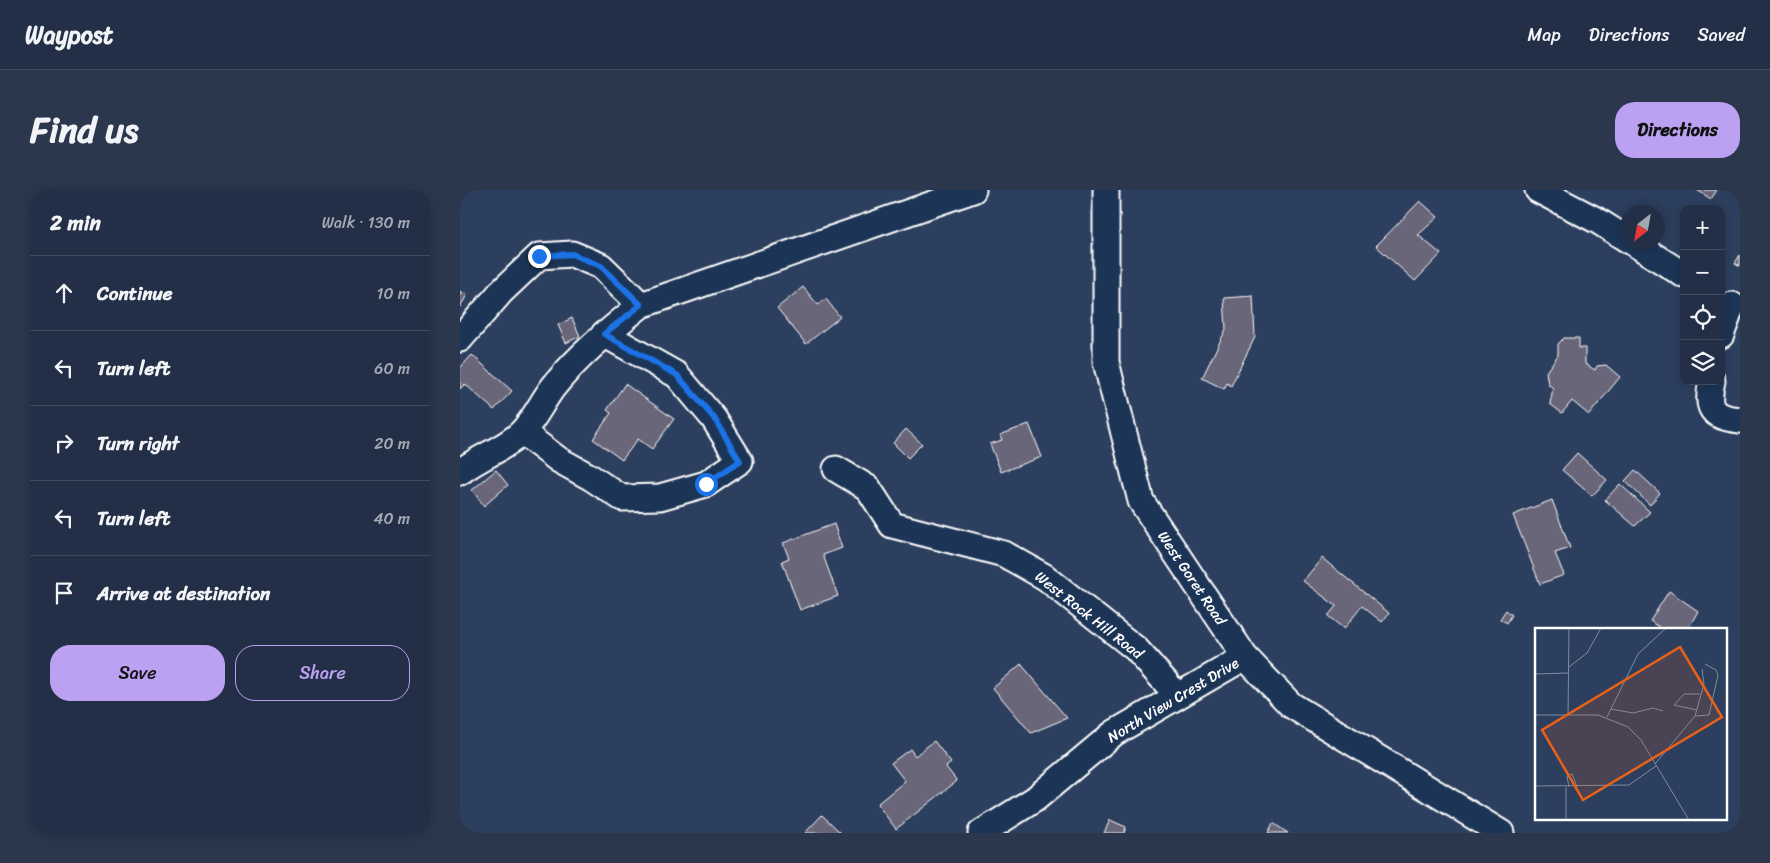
<!DOCTYPE html>
<html lang="en">
<head>
<meta charset="utf-8">
<style>
	body { margin:0; font-family:Sriracha,sans-serif; background:#2a374d; color:#f1f3f6 }
	.controls { position:absolute; right:15px; top:15px; display:grid; overflow:hidden; border-radius:10px; box-shadow:0 2px 12px #0003 }
	.controls button { width:45px; height:45px; display:grid; place-items:center; padding:0; border:0; border-bottom:1px solid #3f4a5f; background:#222f46; color:#f1f3f6; font:25px sans-serif }
	.compass { position:absolute; left:1160px; top:15px; width:45px; height:45px; border-radius:50%; background:#222f46; box-shadow:0 2px 12px #0003; rotate:211deg }
	.stop { position:absolute; width:15px; height:15px; margin:-11px; border:4px solid #1a73e8; border-radius:50%; background:#fff }
	.stop.end { background:#1a73e8; border-color:#fff; box-shadow:0 1px 5px #0008 }
	.list { margin:0; padding:0; list-style:none }
	h2 { display:flex; justify-content:space-between; align-items:center; height:65px; margin:0; padding:0 20px; font-size:21px }
	h2 small { font-size:16px; font-weight:400; color:#a2a9b3 }
	.list li { display:grid; grid-template-columns:32px 1fr auto; gap:15px; align-items:center; box-sizing:border-box; height:75px; padding:0 20px; border-top:1px solid #3f4a5f }
	.list b { display:block; font-size:19px; white-space:nowrap }
	.list em { font-size:16px; font-style:normal; color:#a2a9b3 }
	.actions { display:flex; gap:10px; padding:15px 20px }
	.actions a { flex:1; padding:11px 0; border:1px solid #bca0f2; border-radius:20px; text-align:center; font-size:18px; color:#bca0f2 }
	.actions .main { background:#bca0f2; color:#111 }
	.icon { flex:none; width:28px; height:28px; fill:none; stroke:currentColor; stroke-width:2; stroke-linecap:round; stroke-linejoin:round }
	.map { position:relative; flex:none; width:1280px; height:643px; overflow:hidden; border-radius:20px }
	header { display:flex; align-items:center; gap:30px; box-sizing:border-box; height:70px; padding:0 25px; background:#222f46; border-bottom:1px solid #3f4a5f }
	header strong { font-size:24px }
	nav { display:flex; gap:28px; margin-inline-start:auto; font-size:18px }
	.intro { display:flex; align-items:center; justify-content:space-between; box-sizing:border-box; height:120px; padding:0 30px }
	h1 { margin:0; font-size:35px }
	.button { padding:12px 22px; border-radius:20px; background:#bca0f2; color:#111; font-size:18px; font-weight:700 }
	main { display:flex; gap:30px; padding:0 30px }
	aside { flex:1; background:#222f46; border-radius:20px; box-shadow:0 2px 12px #0003 }
	.map>svg:first-child { display:block }
	.building { fill:#6b667a; stroke:#fff }
	.lines { fill:none; stroke-linecap:round; stroke-linejoin:round }
	.minor-casing { stroke:#fff; stroke-width:29 }
	.minor { stroke:#1d3557; stroke-width:25 }
	.route { stroke:#1a73e8; stroke-width:6 }
	.labels { text-anchor:middle; stroke-width:5; stroke-linejoin:round; paint-order:stroke }
	.street-label { font-size:15px; fill:#fff; stroke:#1d3557 }
	.inset-road { fill:none; stroke:#818c9e; stroke-width:1 }
	.view { fill:#e96118; fill-opacity:0.15; stroke:#e96118; stroke-width:2.5 }
	.inset-edge { fill:none; stroke:#fff; stroke-width:2.5 }
</style>
</head>
<body>
<header>
<strong>Waypost</strong>
<nav><a>Map</a><a>Directions</a><a>Saved</a></nav>
</header>
<div class="intro"><h1>Find us</h1><a class="button">Directions</a></div>
<main>
<aside>
<h2>2 min<small>Walk · 130 m</small></h2>
<ul class="list">
<li><svg class="icon" aria-label="ahead" viewBox="0 0 24 24"><path d="M12 20V5M6 11l6-6 6 6"/></svg><div><b>Continue</b></div><em>10 m</em></li>
<li><svg class="icon" aria-label="left" viewBox="0 0 24 24"><path d="M17 20v-9H6M10 6l-5 5 5 5"/></svg><div><b>Turn left</b></div><em>60 m</em></li>
<li><svg class="icon" aria-label="right" viewBox="0 0 24 24"><path d="M7 20v-9h11M14 6l5 5-5 5"/></svg><div><b>Turn right</b></div><em>20 m</em></li>
<li><svg class="icon" aria-label="left" viewBox="0 0 24 24"><path d="M17 20v-9H6M10 6l-5 5 5 5"/></svg><div><b>Turn left</b></div><em>40 m</em></li>
<li><svg class="icon" aria-label="arrive" viewBox="0 0 24 24"><path d="M6 21V4h12l-3 4 3 4H6"/></svg><div><b>Arrive at destination</b></div></li>
</ul>
<div class="actions"><a class="main">Save</a><a>Share</a></div>
</aside>
<div class="map">
<svg width="1280" height="643" viewBox="0 0 1280 643">
	<rect width="100%" height="100%" fill="#2d3f5e"/>
	<filter id="ink" filterUnits="userSpaceOnUse"><feTurbulence type="fractalNoise" baseFrequency=".02" numOctaves="2"/><feDisplacementMap in="SourceGraphic" scale="10" xChannelSelector="R" yChannelSelector="G"/><feConvolveMatrix kernelMatrix="1 2 1 2 8 2 1 2 1" color-interpolation-filters="sRGB"/></filter>
	<g filter="url(#ink)">
		<!-- building -->
		<path class="building" d="M1237 0H1257L1251 9Z
			M960 11 978 27 958 45 981 64 955 91 916 56Z
			M1280 65V76L1275 73Z
			M343 97 358 115 366 109 380 127 346 154 317 118Z
			M0 101 7 105 0 117Z
			M793 106 795 147 771 196 767 193 764 199 742 188 766 139 764 108Z
			M112 128 120 146 106 153 98 135Z
			M1104 148H1119V158H1125V174L1135 180 1137 176 1146 175 1160 187 1129 225 1112 211 1102 223 1090 214 1093 198 1088 194 1086 182 1098 165V154Z
			M12 165 52 201 34 220 5 194 0 199V178Z
			M165 194 214 229 192 259 178 249 162 270 133 249 151 223 147 220Z
			M569 234 582 267 541 282 530 254 542 250 540 245Z
			M446 239 462 254 448 268 433 253Z
			M1117 263 1147 290 1132 306 1102 280Z
			M36 280 48 295 24 316 12 300Z
			M1175 280 1200 303 1190 315 1165 291Z
			M1160 294 1190 322 1175 336 1145 310Z
			M1092 310 1110 358 1095 363 1104 385 1080 394 1053 325Z
			M374 334 382 358 363 365 378 406 340 420 322 371 329 368 323 353Z
			M862 368 929 423 922 432 902 416 884 439 868 426 876 416 843 391Z
			M1209 401 1238 421 1228 439H1203L1190 431Z
			M1046 420 1052 425 1047 433 1040 429Z
			M561 474 607 528 571 543 533 498Z
			M474 551 491 573 486 577 497 591 436 639 417 614 445 591 431 573 450 559 455 566Z
			M362 625 381 643H345Z
			M650 630 666 637 664 643H644Z
			M813 633 828 643H808Z"/>
		<g class="lines">
			<defs>
				<path id="minor" d="M646 0V172L681 311 785 467 831 515 1041 643
					M1078 0 1138 31 1168 50
					M1172 52 1224 85
					M1261 145 1272 115
					M0 149 41 102 79 66 112 64 141 76 181 115 513 0
					M1252 191C1246 219 1251 227 1280 230
					M62 242 99 270 130 287 162 308 200 307 246 294 280 271 254 229 217 185 144 144
					M376 279 408 298 432 335 544 364 585 387 676 459 718 506
					M0 282C19 267 44 259 61 243 75 229 82 211 94 196 120 164 150 140 181 115
					M521 643 575 609 654 543 785 467"/>
			</defs>
			<!-- minor casing -->
			<use href="#minor" class="minor-casing"/>
			<!-- minor -->
			<use href="#minor" class="minor"/>
		</g>
	</g>
	<g class="lines" filter="url(#ink)">
		<!-- route -->
		<path class="route" d="M79 66 112 64 141 76 181 115 144 144 217 185 254 228 280 271 246 294"/>
	</g>
	<g class="labels">
		<!-- street labels -->
		<g class="street-label">
			<text transform="translate(732 388) rotate(56)" y="5">West Goret Road</text>
			<text transform="translate(629 425) rotate(38)" y="5">West Rock Hill Road</text>
			<text transform="translate(713 510) rotate(-31)" y="5">North View Crest Drive</text>
		</g>
	</g>
	<!-- overview -->
	<g transform="translate(1075 438)">
		<rect width="192" height="192" fill="#2d3f5e"/>
		<path class="inset-road" d="M34 39 52 25 66 0M0 46 33 45M76 81 98 85 118 80 128 83M162 82 139 77 149 66H165M0 87H63L93 99 106 112 154 192M33 87 34 0M160 88 169 56 167 41M72 89 103 26 131 0M120 136 160 88 174 87 183 47 181 42 170 36M0 158 94 157 121 138M31 159V192M34 159 32 148 37 146 42 159"/>
		<path class="view" d="M145 19 187 89 48 172 7 102Z"/>
		<rect width="192" height="192" class="inset-edge"/>
	</g>
</svg>
<div class="controls">
<button>+</button>
<button>−</button>
<button><svg class="icon" aria-label="locate" viewBox="0 0 24 24"><circle cx="12" cy="12" r="6"/><path d="M12 2v4M12 18v4M2 12h4M18 12h4"/></svg></button>
<button><svg class="icon" aria-label="layers" viewBox="0 0 24 24"><path d="M12 4l9 5-9 5-9-5zM3 14l9 5 9-5"/></svg></button>
</div>
<svg class="compass" viewBox="-18 -18 36 36"><path d="M0-13l5 13h-10z" fill="#e53935"/><path d="M0 13l5-13h-10z" fill="#a2a9b3"/></svg>
<div class="stop" style="left:246px;top:294px"></div>
<div class="stop end" style="left:79px;top:66px"></div>
</div>
</main>
</body>
</html>
